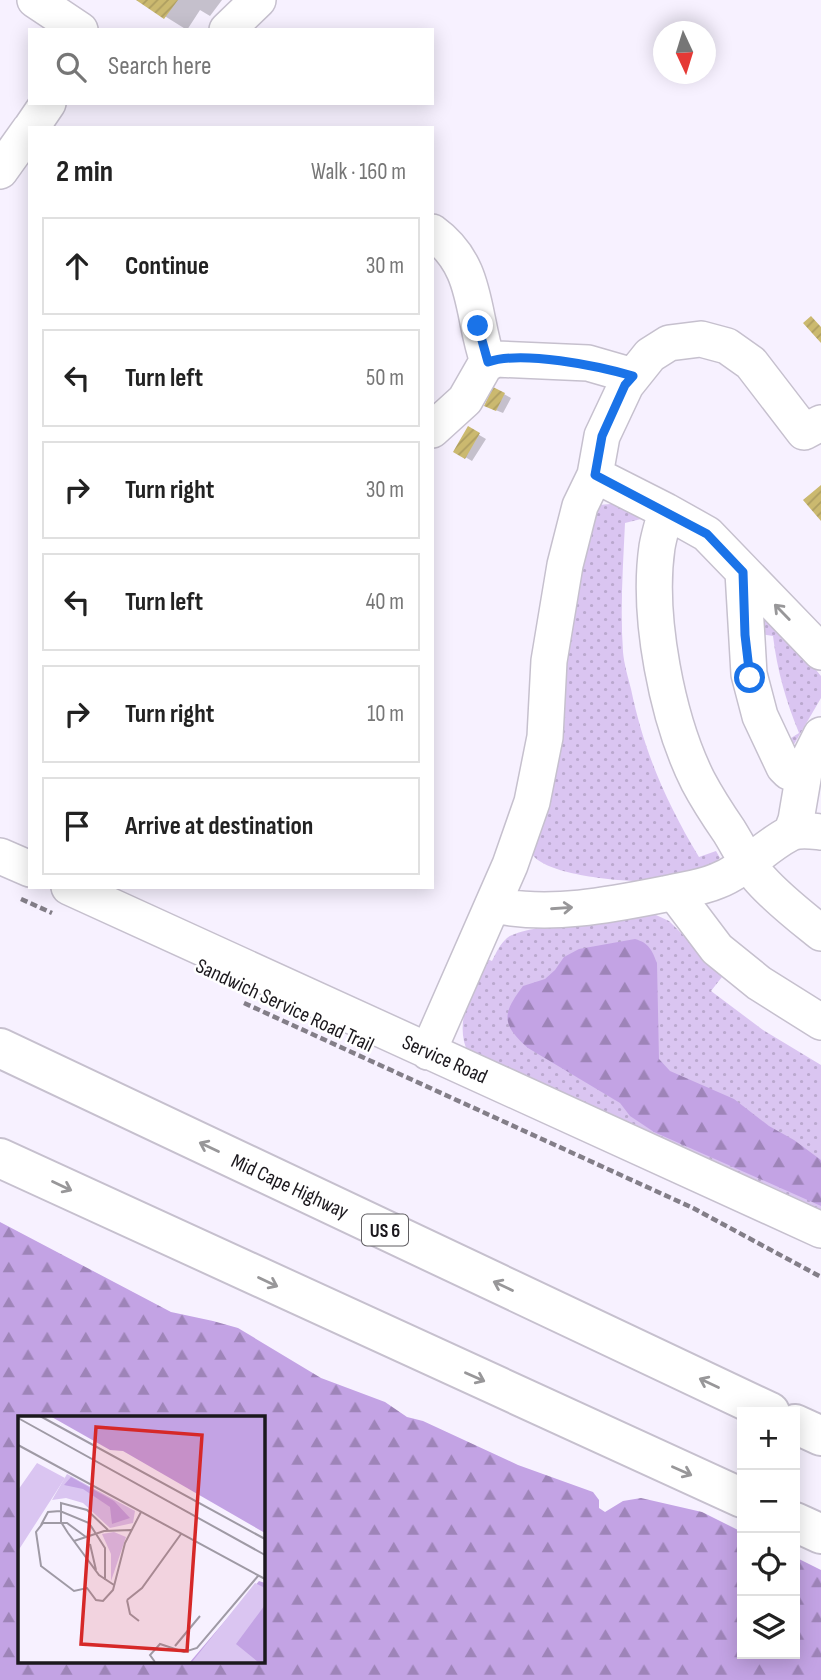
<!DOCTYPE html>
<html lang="en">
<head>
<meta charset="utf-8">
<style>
	body { margin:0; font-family:"Sofia Sans Condensed",sans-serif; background:#f6f6f6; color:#222 }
	.controls { position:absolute; right:21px; bottom:21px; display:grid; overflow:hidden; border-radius:0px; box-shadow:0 4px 18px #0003 }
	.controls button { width:63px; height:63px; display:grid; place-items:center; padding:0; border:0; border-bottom:2px solid #e0e0e0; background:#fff; color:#222; font:35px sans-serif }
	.compass { position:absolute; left:653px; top:21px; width:63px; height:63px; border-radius:50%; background:#fff; box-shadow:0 4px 18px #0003; rotate:176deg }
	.stop { position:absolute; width:21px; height:21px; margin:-16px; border:5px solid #1a73e8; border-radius:50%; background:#fff }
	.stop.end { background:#1a73e8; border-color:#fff; box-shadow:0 2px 7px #0008 }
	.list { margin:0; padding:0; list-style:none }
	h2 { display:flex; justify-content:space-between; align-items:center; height:91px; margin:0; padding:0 28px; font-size:30px }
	h2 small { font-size:23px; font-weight:400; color:#767676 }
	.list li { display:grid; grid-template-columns:46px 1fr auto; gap:21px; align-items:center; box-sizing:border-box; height:98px; margin:0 14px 14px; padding:0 14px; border:2px solid #e0e0e0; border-radius:0px }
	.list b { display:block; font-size:26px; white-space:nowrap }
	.list em { font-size:23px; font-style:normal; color:#767676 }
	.icon { flex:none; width:38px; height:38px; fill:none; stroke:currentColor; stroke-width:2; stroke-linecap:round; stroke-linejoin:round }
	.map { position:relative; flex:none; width:821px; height:1680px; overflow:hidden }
	.search { position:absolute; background:#fff; box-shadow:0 4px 18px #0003; left:28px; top:28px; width:406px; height:77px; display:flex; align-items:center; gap:18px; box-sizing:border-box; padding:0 24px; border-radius:0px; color:#767676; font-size:26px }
	.panel { position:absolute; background:#fff; box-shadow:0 4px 18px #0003; left:28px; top:126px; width:406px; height:763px; border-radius:0px }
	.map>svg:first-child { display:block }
	.grass { fill:url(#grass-dots) }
	.forest { fill:url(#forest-firs); fill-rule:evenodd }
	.shadow { fill:#0003 }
	.building { fill:url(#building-hatch) }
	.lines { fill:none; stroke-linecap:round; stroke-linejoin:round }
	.minor-casing { stroke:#c6c0ce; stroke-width:38 }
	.highway-casing { stroke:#c6c0ce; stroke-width:42 }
	.path { stroke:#837e88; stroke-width:4.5; stroke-dasharray:7 3.5; stroke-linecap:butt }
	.minor { stroke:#fff; stroke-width:35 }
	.highway { stroke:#fff; stroke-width:38 }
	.oneway { stroke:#989799 }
	.route { stroke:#1a73e8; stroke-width:9 }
	.labels { text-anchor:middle; stroke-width:5; stroke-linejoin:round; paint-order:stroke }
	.shield { fill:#fff; stroke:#5f5d61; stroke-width:2 }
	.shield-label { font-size:19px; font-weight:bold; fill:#1b181d }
	.street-label { font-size:21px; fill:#1b181d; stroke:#fff }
	.inset-road { fill:none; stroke:#9f9aa5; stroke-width:2 }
	.view { fill:#d62828; fill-opacity:0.15; stroke:#d62828; stroke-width:3.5 }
	.inset-edge { fill:none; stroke:#1b181d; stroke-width:3.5 }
</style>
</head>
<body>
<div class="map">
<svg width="821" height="1680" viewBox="0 0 821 1680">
	<defs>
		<pattern id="grass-dots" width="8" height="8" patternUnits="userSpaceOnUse" patternTransform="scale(1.75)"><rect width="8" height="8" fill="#dac5f1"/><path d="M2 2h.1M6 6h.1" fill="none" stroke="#baa8ce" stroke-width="1.8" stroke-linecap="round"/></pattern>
		<pattern id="forest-firs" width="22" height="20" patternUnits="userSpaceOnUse" patternTransform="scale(1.75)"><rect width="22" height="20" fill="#c3a3e4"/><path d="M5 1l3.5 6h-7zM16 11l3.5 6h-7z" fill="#9e84b8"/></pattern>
		<pattern id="building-hatch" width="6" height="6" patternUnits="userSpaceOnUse" patternTransform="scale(1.75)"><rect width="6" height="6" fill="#cbb96f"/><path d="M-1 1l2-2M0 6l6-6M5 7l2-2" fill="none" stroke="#ae9e60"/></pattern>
	</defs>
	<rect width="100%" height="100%" fill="#f7f1ff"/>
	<!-- grass -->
	<path class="grass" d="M624 503 644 516 641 519 625 523C623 566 620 609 623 652 624 664 628 677 631 689 644 752 666 802 699 857L716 851 720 858C709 870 664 880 647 881 622 882 545 875 532 854L571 604 598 505Z
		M762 615 807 659 821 676V698L789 753 783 743 799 733C786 701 777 670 773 636L755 633Z
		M645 915H656L669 921 722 973V977L711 991 763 1030 821 1065V1217L469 1055C452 1022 473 989 485 958L492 961C496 953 500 944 507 938 523 925 619 918 645 915Z"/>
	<!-- forest -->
	<path class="forest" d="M635 939C649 943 652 950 657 963L659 1059 670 1071 734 1099 769 1126 794 1140 821 1160V1206L654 1132 630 1116 620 1103 528 1048C501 1024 502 1014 523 986L545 979 555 970 564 957 579 949Z
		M0 1222 171 1312 213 1321 238 1328 321 1378 385 1402 407 1417 423 1421 518 1465 593 1492 599 1500V1508L605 1512 623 1501 641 1498 702 1512 742 1532V1654H795V1557L821 1570V1680H0ZM19 1418H262V1661H19Z"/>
	<!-- shadow -->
	<path class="shadow" d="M139 0H222L210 16 200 10 187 30Z
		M504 394 511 398 503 413 493 409Z
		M469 429 486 439 472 461 455 451Z"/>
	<!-- building -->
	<path class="building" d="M136 0H178L164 19Z
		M811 316 821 327V343L803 323Z
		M493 387 505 393 496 411 484 406Z
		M468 426 480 433 465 459 453 452Z
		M821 485V521L803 500Z"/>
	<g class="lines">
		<defs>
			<path id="minor" d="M35 0 80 30
				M227 30 258 0
				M31 128 48 103
				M0 171 30 129
				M432 232C479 266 471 313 488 362
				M432 430 465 400 485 365 496 359 588 363 633 376
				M595 475 666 511 707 534 821 652
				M666 511C663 523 659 535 657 547 647 616 667 719 698 781 707 798 718 815 729 831 739 847 748 866 761 880 779 900 800 916 821 933
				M743 572 749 674 760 716 784 767 789 772 802 776
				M791 833 796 820 805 767 821 735
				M0 856 30 869
				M69 887 821 1230
				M674 892 717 949 759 983 821 1022
				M494 905C549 917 610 905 665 894 682 890 701 888 717 881 745 870 764 847 789 834 798 829 811 831 821 832
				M428 1052 510 865 532 802 545 737 549 661 565 565 580 506 595 475 602 436 626 385 650 355 669 343 701 339 727 346 751 363 804 432 821 423"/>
			<path id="highway" d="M0 1048 770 1412
				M0 1158 742 1498
				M795 1424 821 1436
				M795 1522 821 1534"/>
		</defs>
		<!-- minor casing -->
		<use href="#minor" class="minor-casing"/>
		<!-- highway casing -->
		<use href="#highway" class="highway-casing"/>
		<!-- path -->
		<path class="path" d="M21 899 52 913
			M244 1003 693 1208 821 1277"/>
		<!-- minor -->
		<use href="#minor" class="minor"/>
		<!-- highway -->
		<use href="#highway" class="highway"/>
	</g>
	<!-- one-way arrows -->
	<defs><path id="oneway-shaft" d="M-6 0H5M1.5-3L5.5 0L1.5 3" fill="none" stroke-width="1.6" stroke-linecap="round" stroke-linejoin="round" transform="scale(1.75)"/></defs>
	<g class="oneway">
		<use href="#oneway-shaft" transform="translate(782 612) rotate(-134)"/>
		<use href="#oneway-shaft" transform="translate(562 908) rotate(-4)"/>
		<use href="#oneway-shaft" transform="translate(209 1147) rotate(-155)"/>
		<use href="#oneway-shaft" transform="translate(62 1186) rotate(25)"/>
		<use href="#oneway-shaft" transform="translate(268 1282) rotate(25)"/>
		<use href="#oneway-shaft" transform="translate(503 1286) rotate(-155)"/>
		<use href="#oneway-shaft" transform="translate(475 1377) rotate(24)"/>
		<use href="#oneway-shaft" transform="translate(709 1383) rotate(-155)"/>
		<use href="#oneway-shaft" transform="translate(682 1471) rotate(24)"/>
	</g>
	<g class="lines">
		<!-- route -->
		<path class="route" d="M478 326 488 362C522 350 598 366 633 376L625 385 602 436 595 475 707 534 743 572 745 635 750 678"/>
	</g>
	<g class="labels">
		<!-- shield labels -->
		<rect class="shield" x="362" y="1214.5" width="46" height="31" rx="5"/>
		<g class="shield-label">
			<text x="385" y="1237">US 6</text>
		</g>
		<!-- street labels -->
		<g class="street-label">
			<text transform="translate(285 1005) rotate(25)" y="7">Sandwich Service Road Trail</text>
			<text transform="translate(445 1059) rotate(24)" y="7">Service Road</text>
			<text transform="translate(290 1186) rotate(25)" y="7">Mid Cape Highway</text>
		</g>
	</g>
	<!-- overview -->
	<g transform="translate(18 1416)">
		<rect width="247" height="247" fill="#f7f1ff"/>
		<path d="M49 58 117 95 115 107 92 112 65 87 48 82 34 84ZM96 116 108 121 93 165V138L84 118Z" fill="#dac5f1"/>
		<path d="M32 0H247V117L105 35 92 34ZM53 61 96 85 112 102 94 108 92 91 65 73 46 69ZM241 165 247 167V246H172Z" fill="#c3a3e4"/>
		<path d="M19 47 47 62 0 135V74ZM237 167 247 172V189L218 228 240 246H174Z" fill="#dac5f1"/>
		<path class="inset-road" d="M22 0 247 123M0 2 247 139M0 29 247 163M23 109 30 96 42 95 71 107 87 132V164M90 114 69 94 43 87V106L50 117 81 159 96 169M68 121 49 107H25L18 116 23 150 56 175 69 172 78 184 85 185 95 174 107 127 123 96M56 125 86 115 113 114M72 128 78 154M109 184 124 172 163 118M109 184 112 198 121 205M157 230 182 200M137 246 132 239 142 228 166 236 179 232 240 160"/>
		<path class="view" d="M78 11 184 19 169 235 63 228Z"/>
		<rect width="247" height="247" class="inset-edge"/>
	</g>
</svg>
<div class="controls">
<button>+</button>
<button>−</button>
<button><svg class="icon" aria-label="locate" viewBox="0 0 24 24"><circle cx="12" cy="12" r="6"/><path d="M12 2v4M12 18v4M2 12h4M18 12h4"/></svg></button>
<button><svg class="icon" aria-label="layers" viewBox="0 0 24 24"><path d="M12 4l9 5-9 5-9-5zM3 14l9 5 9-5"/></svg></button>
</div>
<svg class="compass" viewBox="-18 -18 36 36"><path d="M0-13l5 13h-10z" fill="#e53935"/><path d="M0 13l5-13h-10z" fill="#767676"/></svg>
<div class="stop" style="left:750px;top:678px"></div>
<div class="stop end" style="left:478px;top:326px"></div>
<div class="search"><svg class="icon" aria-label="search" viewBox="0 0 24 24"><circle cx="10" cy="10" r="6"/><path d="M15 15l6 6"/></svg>Search here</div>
<section class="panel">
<h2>2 min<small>Walk · 160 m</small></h2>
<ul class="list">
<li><svg class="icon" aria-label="ahead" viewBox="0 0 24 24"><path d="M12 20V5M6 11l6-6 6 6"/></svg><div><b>Continue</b></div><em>30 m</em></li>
<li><svg class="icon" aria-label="left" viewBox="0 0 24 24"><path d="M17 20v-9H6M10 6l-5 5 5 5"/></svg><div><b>Turn left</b></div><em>50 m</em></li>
<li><svg class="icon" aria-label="right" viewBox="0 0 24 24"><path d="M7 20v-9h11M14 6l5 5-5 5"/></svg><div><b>Turn right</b></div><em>30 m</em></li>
<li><svg class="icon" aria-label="left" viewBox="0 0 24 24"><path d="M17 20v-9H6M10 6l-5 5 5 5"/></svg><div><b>Turn left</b></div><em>40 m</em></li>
<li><svg class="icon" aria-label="right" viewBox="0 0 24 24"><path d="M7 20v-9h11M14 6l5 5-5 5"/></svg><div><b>Turn right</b></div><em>10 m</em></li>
<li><svg class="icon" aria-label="arrive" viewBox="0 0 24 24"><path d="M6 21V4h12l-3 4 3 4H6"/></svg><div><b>Arrive at destination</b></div></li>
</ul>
</section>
</div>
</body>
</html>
